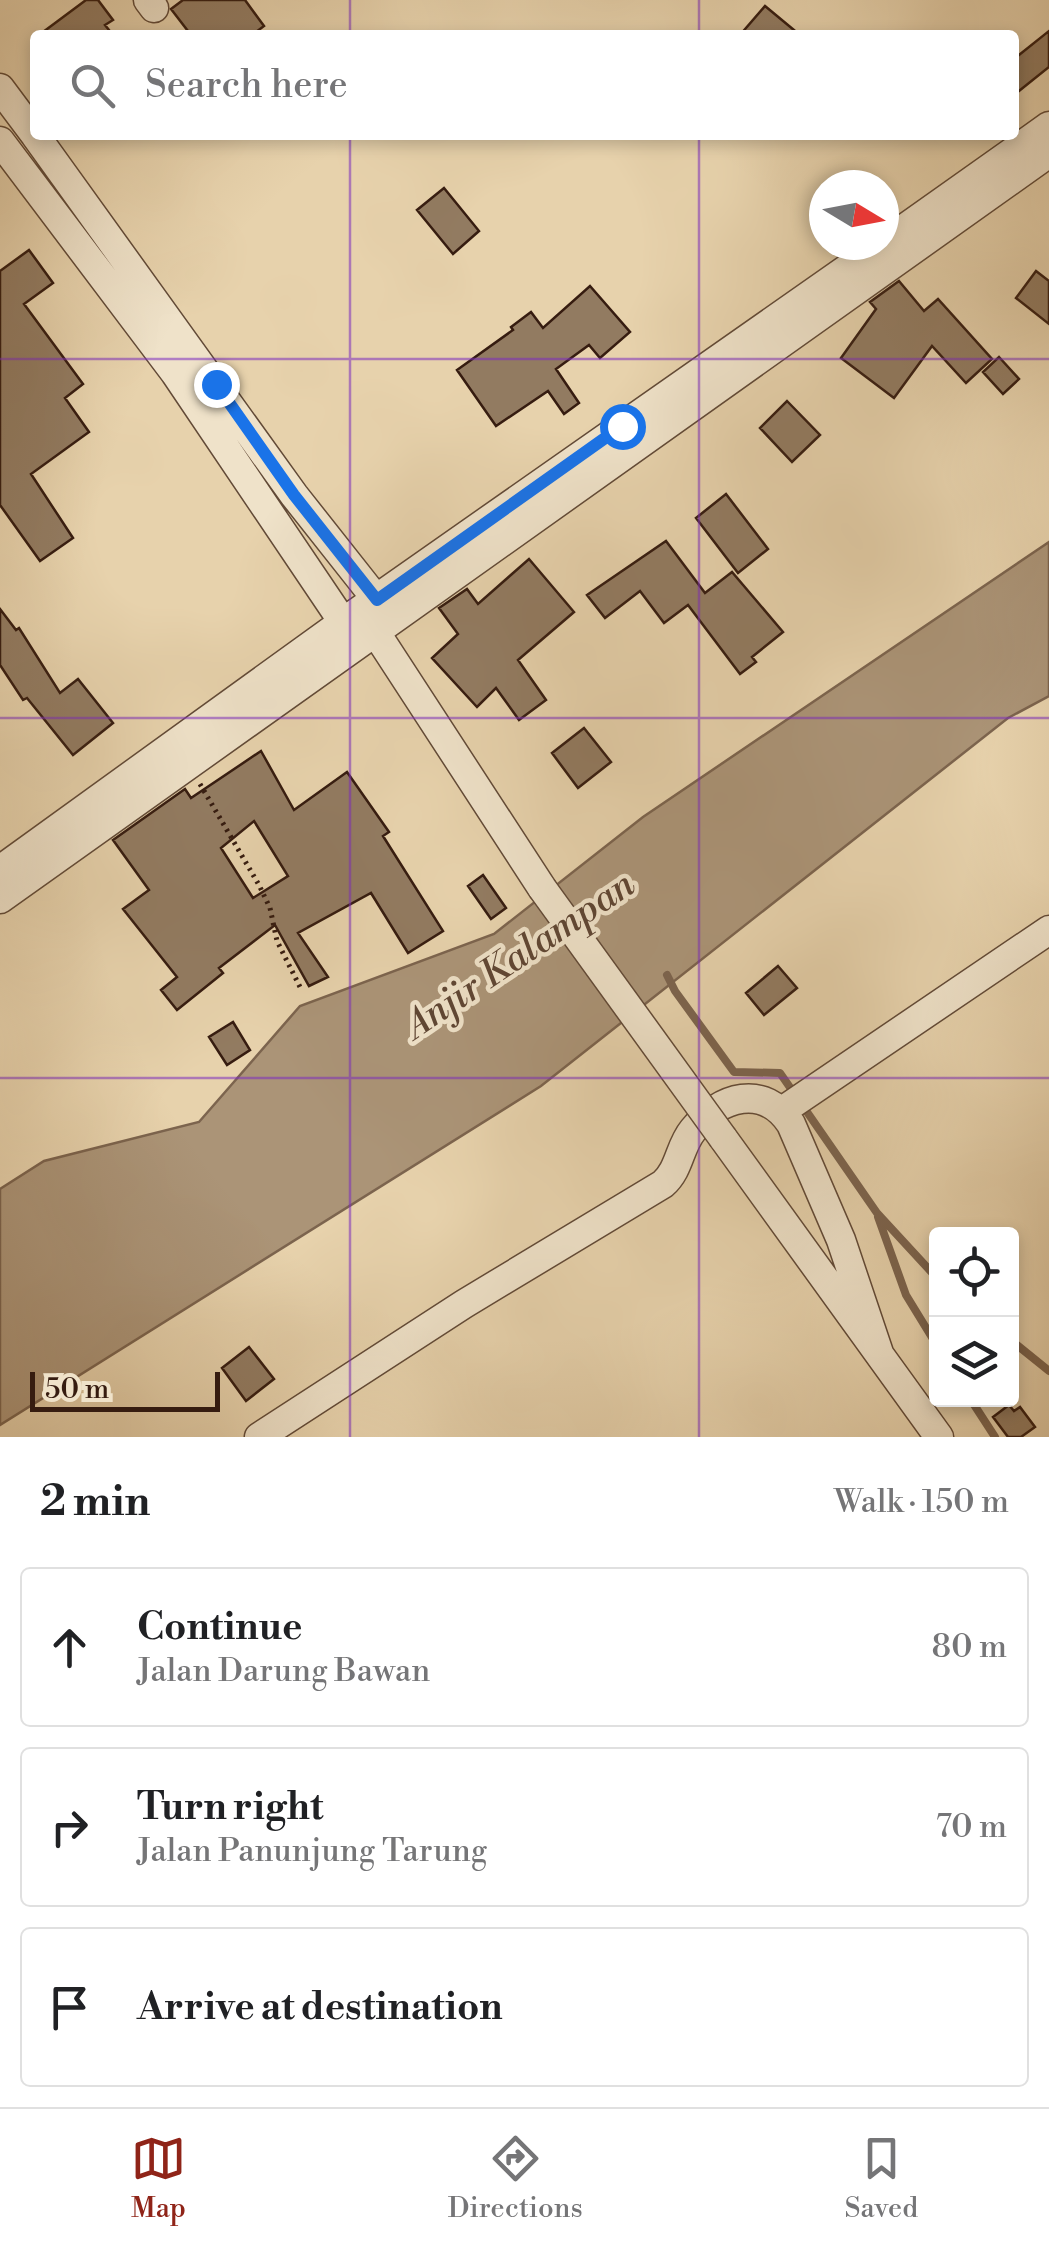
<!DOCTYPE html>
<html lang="en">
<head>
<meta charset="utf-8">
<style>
	body { margin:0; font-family:"Libre Bodoni",serif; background:#f2f2f2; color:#202124 }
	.controls { position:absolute; right:30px; bottom:30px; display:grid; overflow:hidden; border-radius:10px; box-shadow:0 5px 15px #0003 }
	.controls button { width:90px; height:90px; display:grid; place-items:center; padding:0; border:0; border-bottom:2px solid #e0e0e0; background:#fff; color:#202124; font:50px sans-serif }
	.compass { position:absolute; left:809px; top:170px; width:90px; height:90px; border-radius:50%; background:#fff; box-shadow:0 5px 15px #0003; rotate:100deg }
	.scale { position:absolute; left:30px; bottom:25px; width:190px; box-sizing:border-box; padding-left:10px; border:5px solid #361c10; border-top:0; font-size:28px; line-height:35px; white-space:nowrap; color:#361c10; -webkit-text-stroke:8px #efe2c9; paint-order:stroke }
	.stop { position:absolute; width:30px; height:30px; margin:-22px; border:8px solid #1a73e8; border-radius:50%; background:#fff }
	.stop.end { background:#1a73e8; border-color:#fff; box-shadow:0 2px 10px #0008 }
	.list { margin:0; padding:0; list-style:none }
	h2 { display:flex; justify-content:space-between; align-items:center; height:130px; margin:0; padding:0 40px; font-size:42px }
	h2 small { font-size:32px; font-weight:400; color:#757577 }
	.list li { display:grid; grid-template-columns:65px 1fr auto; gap:30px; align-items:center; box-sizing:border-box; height:160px; margin:0 20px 20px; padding:0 20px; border:2px solid #e0e0e0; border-radius:10px }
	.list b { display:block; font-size:38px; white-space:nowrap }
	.list p { margin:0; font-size:32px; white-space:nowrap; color:#757577 }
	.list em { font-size:32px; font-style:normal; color:#757577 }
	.icon { flex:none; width:55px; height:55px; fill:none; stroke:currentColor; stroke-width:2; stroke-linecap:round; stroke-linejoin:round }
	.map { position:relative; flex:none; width:1049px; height:1437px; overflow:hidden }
	.search { position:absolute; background:#fff; box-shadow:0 5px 15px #0003; left:30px; right:30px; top:30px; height:110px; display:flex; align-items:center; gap:25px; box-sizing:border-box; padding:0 35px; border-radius:10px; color:#757577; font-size:38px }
	.sheet { height:670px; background:#fff }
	nav { display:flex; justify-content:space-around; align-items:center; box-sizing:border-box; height:140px; border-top:2px solid #e0e0e0; background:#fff; font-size:28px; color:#757577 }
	nav a { display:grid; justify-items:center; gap:5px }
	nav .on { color:#8f2418 }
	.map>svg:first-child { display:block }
	.water { fill:#ab9477; stroke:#7c644e; stroke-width:2.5 }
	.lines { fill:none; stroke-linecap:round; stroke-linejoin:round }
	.stream { stroke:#7c644e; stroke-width:8 }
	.building { fill:#927b61; stroke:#361c10; stroke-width:2.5; fill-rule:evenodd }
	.minor-casing { stroke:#624a37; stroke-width:31 }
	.path { stroke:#361c10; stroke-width:5; stroke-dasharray:2.5 5; stroke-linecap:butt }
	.minor { stroke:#efe2c9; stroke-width:28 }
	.minor-bridge-casing { stroke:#624a37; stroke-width:31; stroke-linecap:butt }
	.minor-bridge { stroke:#efe2c9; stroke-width:28 }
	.route { stroke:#1a73e8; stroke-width:12 }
	.grid { fill:none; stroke:#7b2cbf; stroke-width:2.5; stroke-opacity:0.55 }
	.labels { text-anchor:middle; stroke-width:9; stroke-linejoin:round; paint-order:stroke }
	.water-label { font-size:38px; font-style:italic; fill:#5f4634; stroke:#efe2c9 }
</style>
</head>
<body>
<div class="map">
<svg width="1049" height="1437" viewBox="0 0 1049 1437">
	<rect width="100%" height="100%" fill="#e7d2ac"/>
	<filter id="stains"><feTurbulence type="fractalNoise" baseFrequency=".002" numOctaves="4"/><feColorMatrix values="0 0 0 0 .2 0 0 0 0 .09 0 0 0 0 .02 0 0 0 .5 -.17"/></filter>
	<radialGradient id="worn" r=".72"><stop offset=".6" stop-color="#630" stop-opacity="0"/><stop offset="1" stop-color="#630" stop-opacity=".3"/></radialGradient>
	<!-- water -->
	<path class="water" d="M1049 542V696L1008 718 541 1086 0 1425V1189L44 1161 199 1122 300 1006 494 934 643 817Z"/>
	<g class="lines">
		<!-- stream -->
		<path class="stream" d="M667 975 675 991 734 1072 780 1073 877 1213 936 1277
			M878 1217 906 1295 936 1344
			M1012 1341 1049 1371
			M971 1400 995 1437"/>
	</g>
	<!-- building -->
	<path class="building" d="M86 0H98L113 20 105 25 113 35H39Z
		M183 0H245L264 26 252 35H191L171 9Z
		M765 6 800 35H740Z
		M1049 31V67L1014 95V59Z
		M444 188 479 231 453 254 417 210Z
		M29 250 53 283 24 304 83 384 65 398 89 432 31 474 73 538 40 561 0 505V271Z
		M1036 271 1049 281V324L1016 298Z
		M899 281 924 311 938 299 992 359 966 383 932 346 894 398 841 358 876 309 870 302Z
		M590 286 630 332 600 358 589 345 556 369 579 403 564 414 548 391 496 426 457 370 513 330 511 327 531 312 543 328Z
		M999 357 1019 379 1003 394 983 372Z
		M787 401 820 435 792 462 760 428Z
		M726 494 768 549 738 573 696 518Z
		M666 541 705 593 732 572 783 632 752 657 756 662 740 674 688 605 664 623 640 591 605 618 587 595Z
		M529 559 574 612 518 660 546 700 519 720 496 688 477 707 432 658 458 634 439 608 467 589 478 604Z
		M0 609 16 630 19 628 60 693 78 679 113 723 73 755 27 698 23 700 0 665Z
		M584 728 611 762 578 788 552 753Z
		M261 751 294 810 347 772 389 832 383 836 443 931 408 953 371 893 298 933 328 977 309 986 275 925 219 968 223 973 177 1010 161 990 177 977 123 909 149 890 113 840 185 789 191 798ZM254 821 288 876 253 898 221 848Z
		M483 875 506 908 491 919 468 886Z
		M778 966 797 988 764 1015 746 993Z
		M233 1022 250 1050 227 1065 209 1037Z
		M249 1347 274 1379 246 1401 222 1368Z
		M1009 1405 1014 1411 1020 1407 1035 1427 1021 1437H1008L993 1417Z"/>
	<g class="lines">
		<defs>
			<path id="minor" d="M148 0 154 8
				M0 88 35 135
				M35 135 294 495 377 600
				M0 141 175 373 343 622
				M884 243 1049 126
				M376 633 542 888
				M0 870 343 622 881 245
				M0 899 1049 153
				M782 1111 1049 930
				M723 1138 939 1437
				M259 1437 464 1304 663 1184C680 1169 679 1147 693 1130 720 1096 764 1083 791 1124L841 1240 879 1353"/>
		</defs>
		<!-- minor casing -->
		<use href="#minor" class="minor-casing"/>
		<!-- path -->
		<path class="path" d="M200 784 259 885 270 908 277 941 302 991"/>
		<!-- minor -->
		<use href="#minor" class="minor"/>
		<defs>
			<path id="minor-bridge" d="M542 888 723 1138"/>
		</defs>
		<!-- minor-bridge casing -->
		<use href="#minor-bridge" class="minor-bridge-casing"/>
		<!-- minor-bridge -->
		<use href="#minor-bridge" class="minor-bridge"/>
	</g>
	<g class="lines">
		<!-- route -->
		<path class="route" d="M216 384 294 495 377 600 622 426"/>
	</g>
	<!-- grid -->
	<path class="grid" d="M350 0V35M699 0V35M350 135V1437M699 135V1437M0 359H1049M0 718H1049M0 1078H1049"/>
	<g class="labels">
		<!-- water labels -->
		<g class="water-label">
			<text transform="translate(519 954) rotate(-34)" y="13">Anjir Kalampan</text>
		</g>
	</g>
	<rect width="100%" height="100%" filter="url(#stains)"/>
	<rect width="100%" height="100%" fill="url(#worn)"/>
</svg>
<div class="controls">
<button><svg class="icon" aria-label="locate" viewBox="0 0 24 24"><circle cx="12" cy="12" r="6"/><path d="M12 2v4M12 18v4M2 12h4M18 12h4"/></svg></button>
<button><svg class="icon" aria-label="layers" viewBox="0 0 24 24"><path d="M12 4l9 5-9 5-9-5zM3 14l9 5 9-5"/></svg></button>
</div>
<svg class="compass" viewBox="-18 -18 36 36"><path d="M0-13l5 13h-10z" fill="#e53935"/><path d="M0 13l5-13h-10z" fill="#757577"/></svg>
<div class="scale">50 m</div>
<div class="stop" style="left:622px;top:426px"></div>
<div class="stop end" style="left:216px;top:384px"></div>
<div class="search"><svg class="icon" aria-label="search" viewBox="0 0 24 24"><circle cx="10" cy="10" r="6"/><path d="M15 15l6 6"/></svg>Search here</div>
</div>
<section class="sheet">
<h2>2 min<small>Walk · 150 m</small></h2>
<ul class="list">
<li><svg class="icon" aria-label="ahead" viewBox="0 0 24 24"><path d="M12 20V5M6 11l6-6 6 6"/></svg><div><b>Continue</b><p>Jalan Darung Bawan</p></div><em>80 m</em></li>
<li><svg class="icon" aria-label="right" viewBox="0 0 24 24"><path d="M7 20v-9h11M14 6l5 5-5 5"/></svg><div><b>Turn right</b><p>Jalan Panunjung Tarung</p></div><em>70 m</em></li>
<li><svg class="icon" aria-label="arrive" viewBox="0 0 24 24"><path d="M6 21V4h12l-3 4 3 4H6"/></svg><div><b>Arrive at destination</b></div></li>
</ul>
</section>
<nav>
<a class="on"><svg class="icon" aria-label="map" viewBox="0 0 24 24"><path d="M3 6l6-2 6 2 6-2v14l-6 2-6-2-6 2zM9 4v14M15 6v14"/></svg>Map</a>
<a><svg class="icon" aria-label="directions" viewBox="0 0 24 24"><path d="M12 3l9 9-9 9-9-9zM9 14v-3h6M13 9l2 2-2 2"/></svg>Directions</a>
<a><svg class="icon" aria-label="saved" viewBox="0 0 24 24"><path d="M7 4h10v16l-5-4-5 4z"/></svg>Saved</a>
</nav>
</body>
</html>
